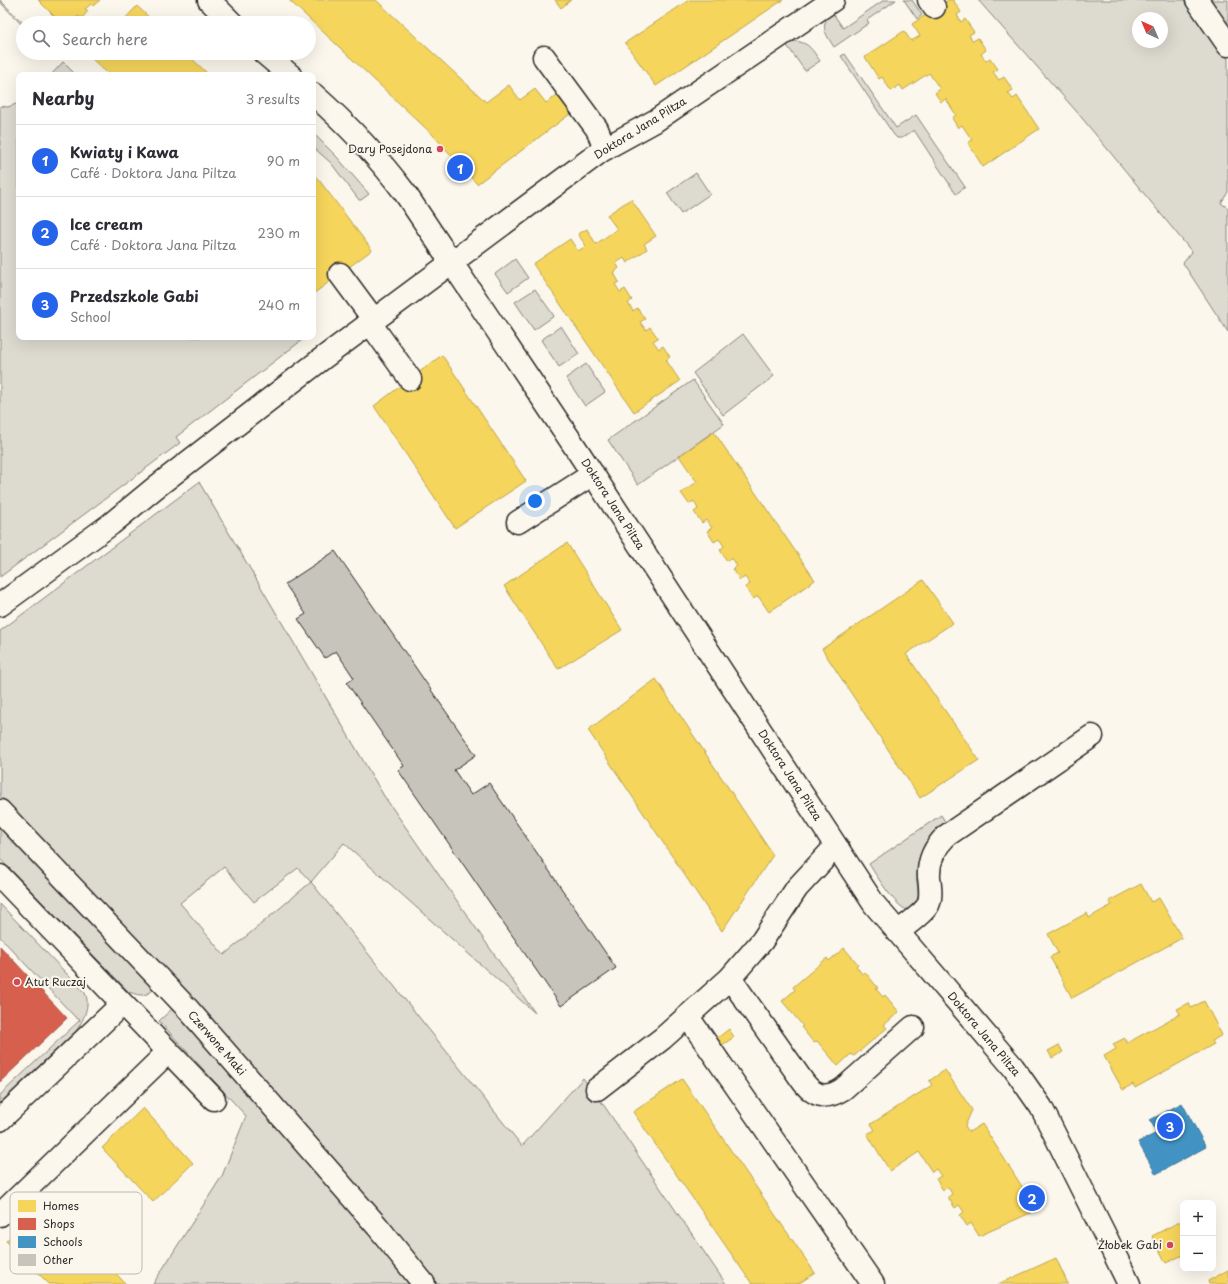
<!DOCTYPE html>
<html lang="en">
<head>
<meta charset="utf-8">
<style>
	body { margin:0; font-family:"Playpen Sans",sans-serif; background:#f7f7f7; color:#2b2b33 }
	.controls { position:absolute; right:12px; bottom:12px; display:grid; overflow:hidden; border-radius:8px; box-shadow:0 4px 16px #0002 }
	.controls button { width:36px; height:36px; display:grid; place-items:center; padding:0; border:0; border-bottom:1px solid #e1e1e2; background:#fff; color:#2b2b33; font:20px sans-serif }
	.compass { position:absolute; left:1132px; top:12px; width:36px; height:36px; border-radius:50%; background:#fff; box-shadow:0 4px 16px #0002; rotate:316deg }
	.you { position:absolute; left:535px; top:501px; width:14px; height:14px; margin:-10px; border:3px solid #fff; border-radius:50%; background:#1a73e8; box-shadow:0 0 0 6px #1a73e833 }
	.badge { display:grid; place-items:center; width:26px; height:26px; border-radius:50%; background:#2563eb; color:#fff; font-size:13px; font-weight:700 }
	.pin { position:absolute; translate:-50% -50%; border:2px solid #fff; box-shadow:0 1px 4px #0006 }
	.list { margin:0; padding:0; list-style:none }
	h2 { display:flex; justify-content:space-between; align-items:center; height:52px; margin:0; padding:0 16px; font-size:17px }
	h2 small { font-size:13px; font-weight:400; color:#7c7c81 }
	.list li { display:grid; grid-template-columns:26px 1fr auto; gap:12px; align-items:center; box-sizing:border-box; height:72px; padding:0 16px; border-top:1px solid #e1e1e2 }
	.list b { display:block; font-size:15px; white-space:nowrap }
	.list p { margin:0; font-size:13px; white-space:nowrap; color:#7c7c81 }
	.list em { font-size:13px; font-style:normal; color:#7c7c81 }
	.icon { flex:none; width:22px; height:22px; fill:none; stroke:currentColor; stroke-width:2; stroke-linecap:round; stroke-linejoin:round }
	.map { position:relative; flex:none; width:1228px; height:1284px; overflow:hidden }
	.search { position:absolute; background:#fff; box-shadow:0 4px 16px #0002; left:16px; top:16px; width:300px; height:44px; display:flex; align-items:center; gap:10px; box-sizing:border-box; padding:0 14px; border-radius:22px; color:#7c7c81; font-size:15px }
	.panel { position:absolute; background:#fff; box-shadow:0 4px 16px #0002; left:16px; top:72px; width:300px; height:268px; border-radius:8px }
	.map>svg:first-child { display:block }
	.green { fill:#dddad0; stroke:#84827e; fill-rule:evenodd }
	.homes { fill:#f6d55c; stroke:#b9a24d }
	.shops { fill:#d6604d; stroke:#a35043 }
	.schools { fill:#4393c3; stroke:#3c7495 }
	.building { fill:#c7c4bc; stroke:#2b2b2b }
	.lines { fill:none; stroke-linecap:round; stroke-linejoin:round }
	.minor-casing { stroke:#2b2b2b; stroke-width:25 }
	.minor { stroke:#fbf7ec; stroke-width:22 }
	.poi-dot { fill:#d1495b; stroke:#fbf7ec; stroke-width:1.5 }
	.labels { text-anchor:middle; stroke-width:4; stroke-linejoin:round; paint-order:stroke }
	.street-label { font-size:11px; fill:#2b2b2b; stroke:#fbf7ec }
	.poi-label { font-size:11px; fill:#2b2b2b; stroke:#fbf7ec; text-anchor:end }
	.key { fill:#fbf7ec; stroke:#bdbab2; stroke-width:1 }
	.key-label { font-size:11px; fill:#2b2b2b }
</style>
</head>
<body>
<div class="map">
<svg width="1228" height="1284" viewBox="0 0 1228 1284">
	<rect width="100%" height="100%" fill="#fbf7ec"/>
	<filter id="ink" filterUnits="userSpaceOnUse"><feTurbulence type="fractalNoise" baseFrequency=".025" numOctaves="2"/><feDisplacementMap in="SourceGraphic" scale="8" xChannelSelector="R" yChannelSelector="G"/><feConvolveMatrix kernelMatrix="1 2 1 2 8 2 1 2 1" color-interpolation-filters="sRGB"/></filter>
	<g filter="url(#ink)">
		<!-- green -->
		<path class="green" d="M0 0 23 23V26L0 2Z
			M884 0H896L867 20 869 23 834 47C825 33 819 26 832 12L843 28Z
			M904 0H912L922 15 917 19Z
			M978 0H1188L1228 59V192L1221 203 1228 208V332L1183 263 1192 252 1077 112ZM1138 18H1162V42H1138Z
			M1207 0H1228V30Z
			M795 41C810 43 812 50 820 61L805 71 786 44Z
			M845 54 896 128 916 115 965 187 956 194 914 130 902 138H897L894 135 841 56Z
			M63 62 76 75H51Z
			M19 103V337H306L176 437 180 443 0 577V106L8 107Z
			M313 133 336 156 369 194 361 200H359L331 163 313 147Z
			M696 173 710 194 681 214 667 193Z
			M515 259 528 278 508 292 495 274Z
			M535 289 554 316 534 330 515 302Z
			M561 326 579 354 559 367 541 340Z
			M743 334 774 376 723 415 693 373Z
			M586 364 605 392 585 406 566 378Z
			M693 380 724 424 638 485 608 440Z
			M199 482 384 796 535 1013 344 843 311 882 522 1146 583 1078 605 1107 726 1284H430L332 1164 169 973 0 796V631ZM224 867 254 902 298 868 311 882 224 955 180 903Z
			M941 815 946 823C928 834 917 853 917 874 916 883 919 890 918 899L907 910C895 906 876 875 869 864Z
			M0 822 156 988C145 996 143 997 129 992L0 859Z
			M0 904 85 993C91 1005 83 1021 76 1031L0 1103V1095L80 1020 75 1017 0 937Z
			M174 1007 261 1105 410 1284H153L222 1176 246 1116 159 1021Z"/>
		<!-- homes -->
		<path class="homes" d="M38 0H100L93 6 91 4 85 9 88 11 82 18 78 16 71 23H61Z
			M289 0H376L486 102 509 85 520 100 535 89 546 103 561 93 574 111 477 184 433 135Z
			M555 0H571L561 8Z
			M689 0H783L656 86 625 43Z
			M948 0H953L961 12 957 15 961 22 965 19 974 32 969 35 973 41 978 38 986 50 981 54 986 61 990 58 998 69 993 72 999 80 1004 77 1013 90 1008 93 1013 99 1017 96 1039 129 983 167 968 143 972 140 962 125 958 128 952 118 956 115 946 99 941 102 935 93 940 89 929 73 903 90 900 85 891 91 882 77 879 79 865 57 904 31 911 41 920 36 912 24Z
			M137 6 155 23H121Z
			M92 53H186L209 75H109L89 56Z
			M313 174 319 180 372 250 313 294Z
			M631 199 656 236 644 244 647 249 627 263 624 258 616 263 619 268 614 273 619 282 615 284 620 292 625 289 632 300 628 303 633 311 637 308 645 319 640 322 646 330 650 327 658 338 653 341 659 349 663 346 670 357 666 360 680 381 634 412 533 264 570 239 578 251 586 246 578 234 587 229 596 244 617 229 607 215Z
			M442 355 526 481 455 528 374 406Z
			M714 432 815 580 769 612 758 596 753 599 745 587 750 584 745 577 740 580 732 569 737 566 732 558 727 561 720 550 724 546 719 539 714 542 707 531 712 528 706 520 702 523 694 512 698 509 694 501 689 504 681 493 697 482 679 456Z
			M567 543 622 630 558 669 504 586Z
			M923 580 953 623 906 654 979 760 920 798 822 649Z
			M656 679 773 855 722 931 588 730Z
			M1141 884 1151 902 1159 898 1182 938 1072 998 1050 957 1058 953 1048 934 1087 913 1089 918 1099 912 1112 905 1109 901Z
			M844 948 858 964 856 966 862 974 865 972 878 988 876 989 883 997 885 995 899 1012 884 1025 887 1028 854 1056 851 1054 838 1066 817 1041 814 1043 801 1027 803 1026 782 1001 795 990 793 987 827 958 829 961Z
			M1204 1001 1222 1035 1212 1041 1214 1044 1135 1088 1133 1084 1123 1090 1104 1056 1116 1049 1113 1044 1125 1038 1127 1043 1180 1014 1177 1009 1189 1003 1191 1008Z
			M729 1029 734 1037 721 1046 716 1039Z
			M1059 1045 1063 1052 1052 1058 1048 1051Z
			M945 1070 972 1110 965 1126 969 1132 982 1124 1037 1210 979 1236 971 1223 967 1226 960 1215 964 1212 959 1205 955 1208 948 1197 952 1194 948 1187 943 1190 936 1179 941 1176 936 1169 932 1172 919 1152 890 1171 867 1134 875 1130 871 1124 932 1085 929 1081Z
			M682 1079 815 1273 798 1284H752L633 1112Z
			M143 1108 193 1163 153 1202 102 1148Z
			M46 1202 126 1284H49L6 1241Z
			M1183 1220V1255L1166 1263 1152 1236Z
			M1056 1258 1068 1284H998L1012 1278Z
			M1228 1270V1284H1209L1208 1281Z"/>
		<!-- shops -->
		<path class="shops" d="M0 946 67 1018 0 1082Z"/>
		<!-- schools -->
		<path class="schools" d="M1182 1103 1206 1147 1156 1174 1138 1142 1157 1133 1150 1120Z"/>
		<!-- building -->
		<path class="building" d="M335 551 476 755 454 770 471 795 489 783 616 968 561 1006 398 770 404 766 347 683 354 678 336 651 325 658 298 619 306 614 285 584Z"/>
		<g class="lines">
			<defs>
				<path id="minor" d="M209 0 232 23
					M929 0 934 7
					M1197 0 1228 45
					M264 53 290 75
					M544 57 597 129 605 149
					M313 94C347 124 378 157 405 193L579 453 874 904 1013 1067 1041 1107 1104 1233 1129 1284
					M340 274 374 320
					M370 323 410 379
					M518 522 593 474
					M0 605 111 524 156 487 323 358 604 149 655 121 833 0
					M0 811 187 1008 378 1227 424 1284
					M0 876 214 1099
					M898 932C906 925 923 914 928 905 932 897 930 886 929 877 928 861 935 847 946 836L1092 736
					M730 978 804 1083C816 1098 827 1099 843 1089L913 1027
					M688 1017 873 1284
					M597 1089 663 1038 730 978 762 941 797 888 836 846
					M0 1120 122 1004
					M0 1215 168 1052"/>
			</defs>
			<!-- minor casing -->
			<use href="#minor" class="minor-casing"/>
			<!-- minor -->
			<use href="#minor" class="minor"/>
		</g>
	</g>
	<!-- markers -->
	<g class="poi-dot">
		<circle cx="440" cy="149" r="4"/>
		<circle cx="17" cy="982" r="4"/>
		<circle cx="1170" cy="1245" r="4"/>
	</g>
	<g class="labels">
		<!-- street labels -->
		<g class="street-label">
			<text transform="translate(640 128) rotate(-32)" y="4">Doktora Jana Piltza</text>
			<text transform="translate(613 504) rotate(57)" y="4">Doktora Jana Piltza</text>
			<text transform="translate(790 775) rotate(57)" y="4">Doktora Jana Piltza</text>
			<text transform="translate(984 1034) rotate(50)" y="4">Doktora Jana Piltza</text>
			<text transform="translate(217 1043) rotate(49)" y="4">Czerwone Maki</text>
		</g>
		<!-- poi labels -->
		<g class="poi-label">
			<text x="432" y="153">Dary Posejdona</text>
			<text x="25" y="986" text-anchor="start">Atut Ruczaj</text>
			<text x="1162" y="1249">Żłobek Gabi</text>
		</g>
	</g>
	<!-- legend -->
	<rect x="10" y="1192" width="132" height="82" rx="6" class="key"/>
	<rect x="18" y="1200" width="18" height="12" fill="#f6d55c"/>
	<rect x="18" y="1218" width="18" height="12" fill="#d6604d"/>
	<rect x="18" y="1236" width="18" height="12" fill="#4393c3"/>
	<rect x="18" y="1254" width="18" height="12" fill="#c7c4bc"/>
	<g class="key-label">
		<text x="43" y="1210">Homes</text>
		<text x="43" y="1228">Shops</text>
		<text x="43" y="1246">Schools</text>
		<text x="43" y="1264">Other</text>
	</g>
</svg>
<div class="controls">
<button>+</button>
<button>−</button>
</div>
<svg class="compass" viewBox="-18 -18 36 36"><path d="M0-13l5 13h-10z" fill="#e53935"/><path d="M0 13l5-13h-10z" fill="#7c7c81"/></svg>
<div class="you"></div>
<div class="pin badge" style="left:460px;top:168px">1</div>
<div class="pin badge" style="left:1032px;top:1198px">2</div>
<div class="pin badge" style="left:1170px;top:1126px">3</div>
<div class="search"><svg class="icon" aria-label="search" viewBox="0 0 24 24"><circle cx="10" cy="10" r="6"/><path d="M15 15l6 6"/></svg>Search here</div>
<section class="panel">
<h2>Nearby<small>3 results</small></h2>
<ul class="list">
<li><span class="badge">1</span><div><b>Kwiaty i Kawa</b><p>Café · Doktora Jana Piltza</p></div><em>90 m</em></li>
<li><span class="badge">2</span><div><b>Ice cream</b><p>Café · Doktora Jana Piltza</p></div><em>230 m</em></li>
<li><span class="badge">3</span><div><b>Przedszkole Gabi</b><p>School</p></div><em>240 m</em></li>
</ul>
</section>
</div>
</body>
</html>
